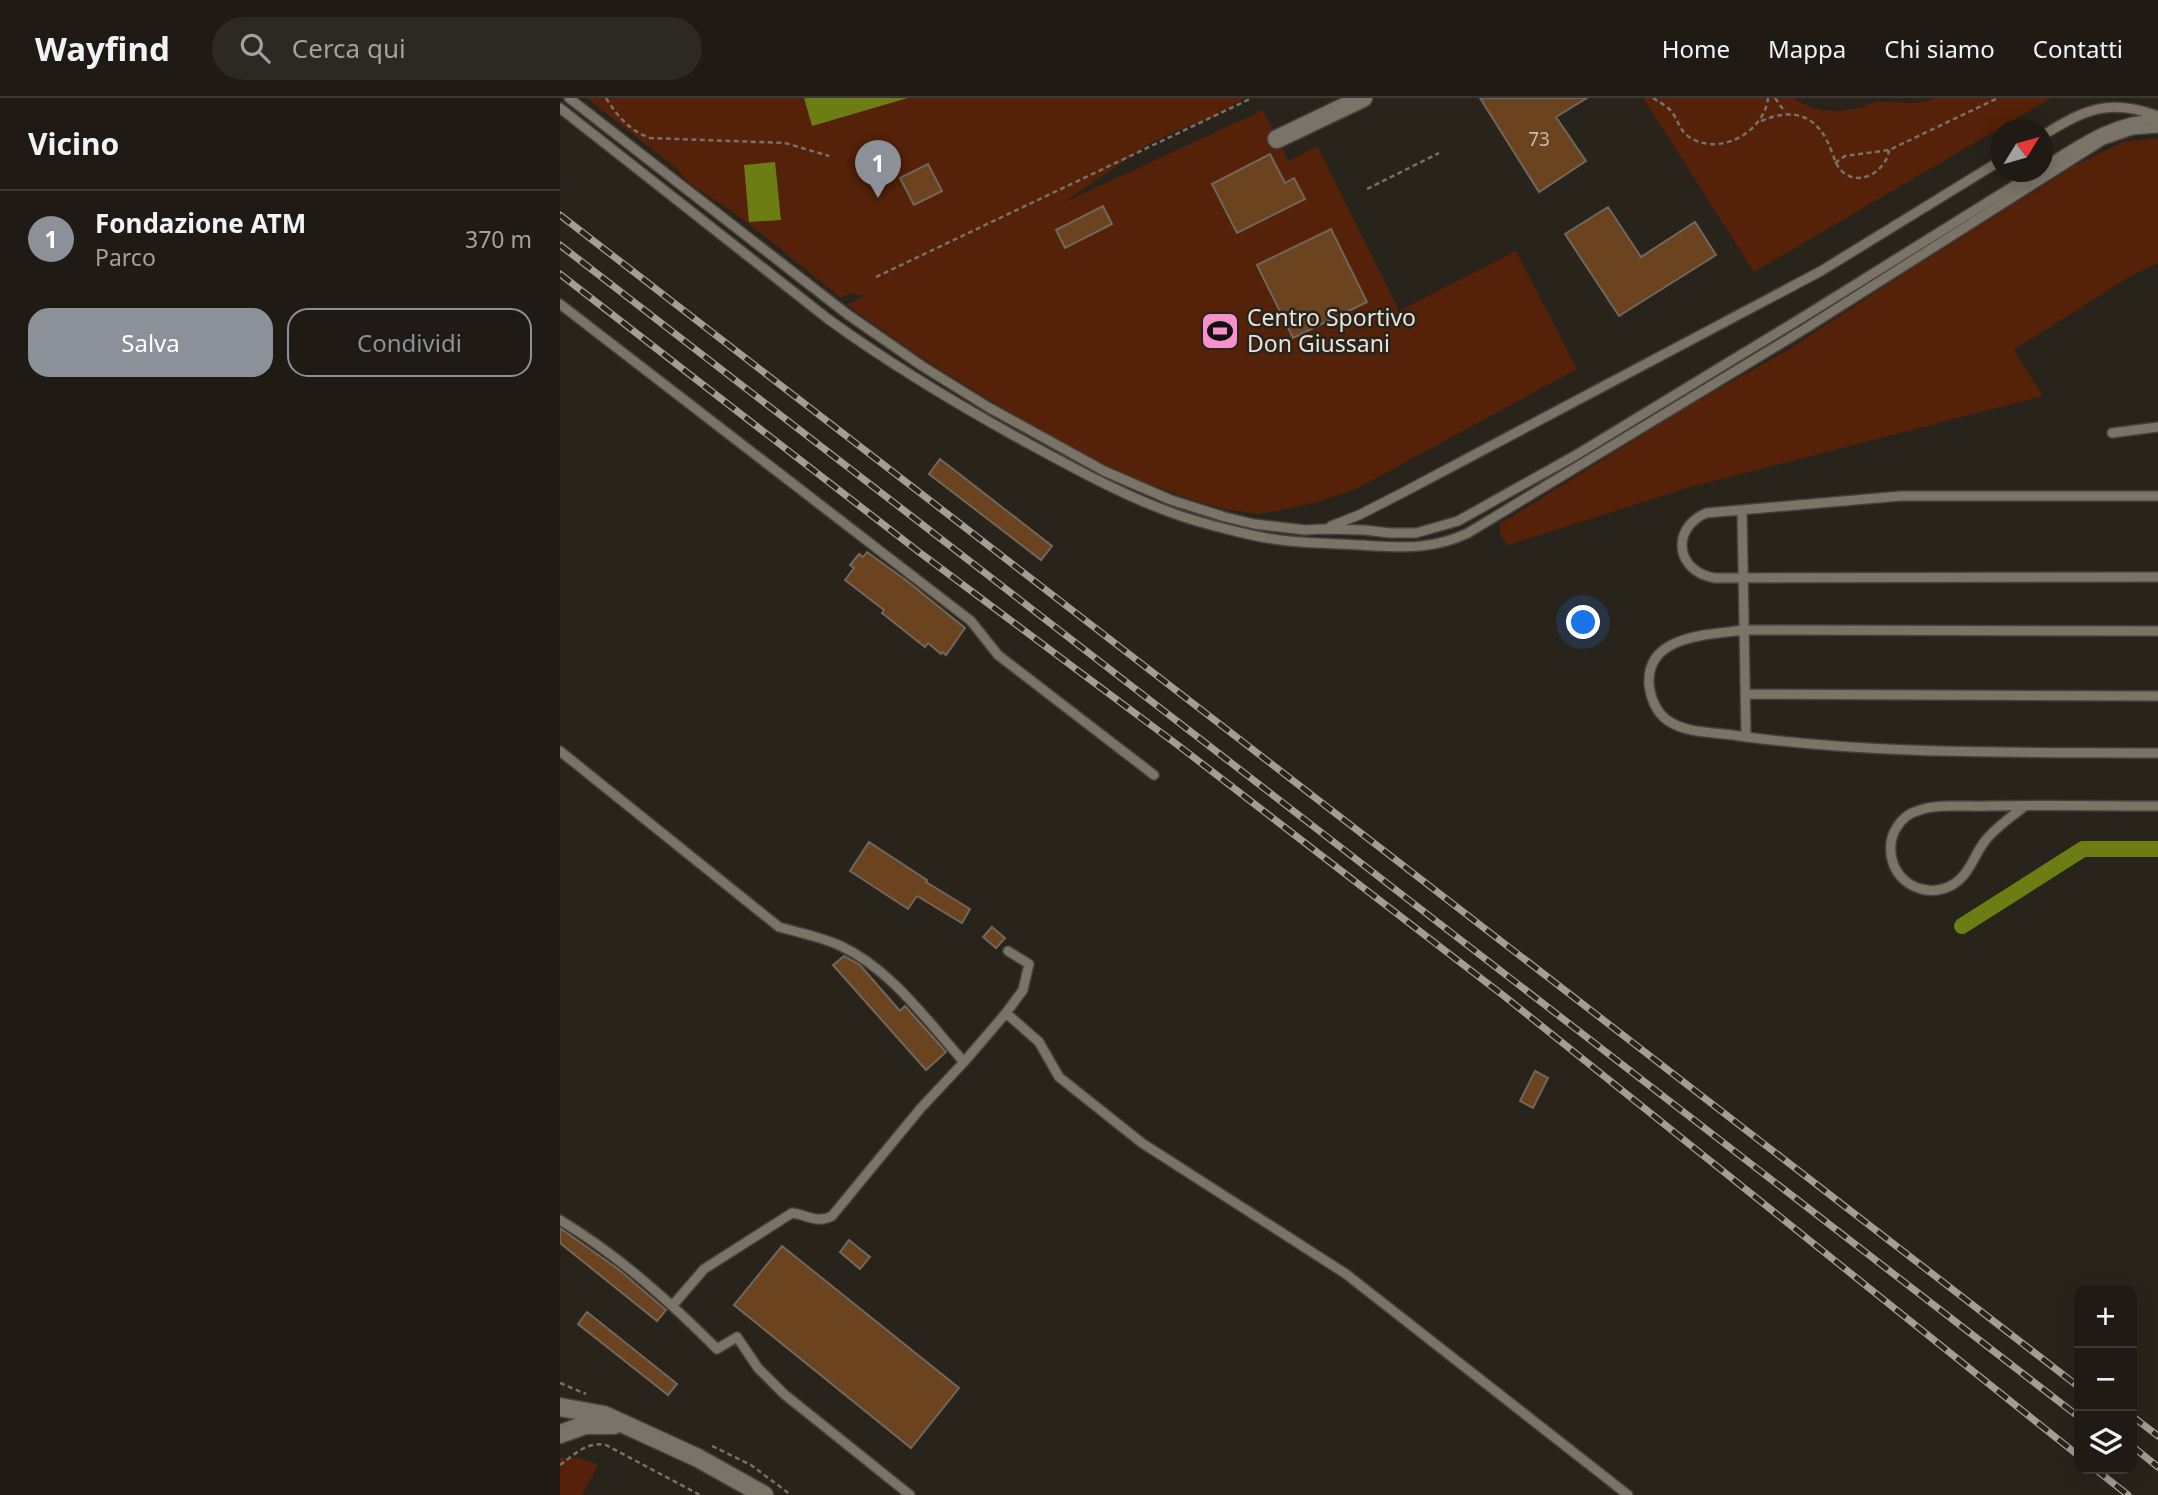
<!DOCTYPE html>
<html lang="it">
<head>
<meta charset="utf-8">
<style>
	body { margin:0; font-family:"Noto Sans",sans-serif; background:#2c2822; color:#f1f3f6 }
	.controls { position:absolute; right:21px; bottom:21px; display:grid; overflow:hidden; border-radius:14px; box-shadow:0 4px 18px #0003 }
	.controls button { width:63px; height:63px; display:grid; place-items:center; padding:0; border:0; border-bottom:2px solid #3c3934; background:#1f1b14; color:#f1f3f6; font:35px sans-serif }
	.compass { position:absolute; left:1430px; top:21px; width:63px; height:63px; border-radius:50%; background:#1f1b14; box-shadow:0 4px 18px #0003; rotate:53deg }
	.you { position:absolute; left:1024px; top:525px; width:24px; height:24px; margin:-18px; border:5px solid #fff; border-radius:50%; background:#1a73e8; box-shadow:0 0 0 10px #1a73e833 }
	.badge { display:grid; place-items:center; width:46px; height:46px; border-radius:50%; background:#8c9099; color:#fff; font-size:23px; font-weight:700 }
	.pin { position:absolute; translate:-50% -58px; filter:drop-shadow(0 2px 4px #0008) }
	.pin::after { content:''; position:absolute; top:37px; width:24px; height:21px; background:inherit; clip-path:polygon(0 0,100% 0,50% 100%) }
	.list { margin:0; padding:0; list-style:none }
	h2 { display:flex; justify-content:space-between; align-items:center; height:91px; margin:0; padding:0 28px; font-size:30px }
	h2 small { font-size:23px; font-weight:400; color:#a1a1a0 }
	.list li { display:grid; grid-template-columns:46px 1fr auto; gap:21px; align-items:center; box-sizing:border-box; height:98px; padding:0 28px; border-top:2px solid #3c3934 }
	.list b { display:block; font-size:26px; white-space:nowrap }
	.list p { margin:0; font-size:23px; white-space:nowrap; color:#a1a1a0 }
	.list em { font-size:23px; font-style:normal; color:#a1a1a0 }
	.actions { display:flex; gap:14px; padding:21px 28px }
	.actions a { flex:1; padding:16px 0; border:2px solid #8c9099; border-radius:21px; text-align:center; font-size:24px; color:#8c9099 }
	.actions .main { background:#8c9099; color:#fff }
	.icon { flex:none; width:38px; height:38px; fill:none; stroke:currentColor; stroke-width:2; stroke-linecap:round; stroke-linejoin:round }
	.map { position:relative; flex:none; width:1598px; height:1397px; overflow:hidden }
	header { display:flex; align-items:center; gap:42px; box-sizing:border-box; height:98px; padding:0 35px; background:#1f1b14; border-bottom:2px solid #3c3934 }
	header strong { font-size:33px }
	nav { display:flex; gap:38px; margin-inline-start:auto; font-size:24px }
	.search { width:490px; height:63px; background:#2c2822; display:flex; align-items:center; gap:18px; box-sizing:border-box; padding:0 24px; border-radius:38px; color:#a1a1a0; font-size:26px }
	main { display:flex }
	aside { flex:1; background:#1f1b14 }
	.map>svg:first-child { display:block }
	.green { fill:#552108 }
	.water { fill:#6c7e13 }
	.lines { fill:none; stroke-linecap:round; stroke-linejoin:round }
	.canal { stroke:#6c7e13; stroke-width:16 }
	.building { fill:#6b431e; stroke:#70675e; stroke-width:2 }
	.lane-casing { stroke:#454039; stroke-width:12 }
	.street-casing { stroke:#454039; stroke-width:21 }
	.secondary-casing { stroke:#454039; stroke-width:21 }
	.path { stroke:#76726a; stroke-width:2.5; stroke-dasharray:5 3.5; stroke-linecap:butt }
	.lane { stroke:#797368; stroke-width:9 }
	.street { stroke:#797368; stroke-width:18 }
	.secondary { stroke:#797368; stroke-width:18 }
	.rail-casing { stroke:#a19e96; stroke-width:7 }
	.rail { stroke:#29241b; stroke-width:4.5; stroke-dasharray:13; stroke-linecap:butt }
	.labels { text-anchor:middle; stroke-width:5; stroke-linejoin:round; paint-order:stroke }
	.number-label { font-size:19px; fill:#c7bbac }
	.poi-label { font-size:23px; fill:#e6e3dc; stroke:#29241b; text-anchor:start }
</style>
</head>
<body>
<header>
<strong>Wayfind</strong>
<div class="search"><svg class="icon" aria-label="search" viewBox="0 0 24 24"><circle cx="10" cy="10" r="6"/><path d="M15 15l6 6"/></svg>Cerca qui</div>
<nav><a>Home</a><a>Mappa</a><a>Chi siamo</a><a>Contatti</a></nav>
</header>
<main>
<aside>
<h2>Vicino<small></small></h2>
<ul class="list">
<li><span class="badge">1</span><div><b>Fondazione ATM</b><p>Parco</p></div><em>370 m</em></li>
</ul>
<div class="actions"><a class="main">Salva</a><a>Condividi</a></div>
</aside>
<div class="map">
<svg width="1598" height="1397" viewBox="0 0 1598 1397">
	<rect width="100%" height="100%" fill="#29241b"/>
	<!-- green -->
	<path class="green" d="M27 0H685L654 19 614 34 589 46 503 105 703 12 728 63 757 48 839 213 956 153 1017 271 794 392 746 407 699 416 664 411 630 401 586 385 534 362 419 296 352 253 287 207 305 198 290 195 281 200C242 169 204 136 164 108 146 95 129 89 117 71Z
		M1083 0H1234C1249 11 1269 15 1287 12 1299 11 1309 5 1320 4 1341 3 1354 9 1375 0H1491L1194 174Z
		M1598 40V165L1572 177 1454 252 1483 298 1127 390 948 447 940 437V426L1128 308 1228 252 1357 167 1514 68 1563 44Z
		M2 1360H20L38 1367 22 1397H0V1361Z"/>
	<!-- water -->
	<path class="water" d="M244 0H348L252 28Z
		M215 64 221 122 189 124 184 67Z"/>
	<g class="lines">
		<!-- canal -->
		<path class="canal" d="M1402 828 1523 751H1598"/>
	</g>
	<!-- building -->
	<path class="building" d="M920 0H1027L996 19 1026 63 979 94Z
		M710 56 725 85 734 80 745 101 677 135 652 86Z
		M368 66 382 93 354 107 340 80Z
		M543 108 552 126 505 150 496 132Z
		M1048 109 1081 159 1135 124 1156 157 1059 218 1005 136Z
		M771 131 807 204 733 240 697 167Z
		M380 361 492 448 481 462 369 376Z
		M307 454 347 483 405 530 386 557 382 554 381 556 368 545 365 549 322 515 324 512 285 482 294 470 290 467 299 456 303 459Z
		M309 744 367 782 366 784 410 811 402 825 357 798 348 811 290 773Z
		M432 829 445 840 436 850 423 839Z
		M284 858 300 867 340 913 345 908 386 954 366 972 273 867Z
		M975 973 988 980 973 1010 960 1003Z
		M0 1130 58 1171 106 1212 97 1223 0 1145Z
		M289 1142 310 1159 300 1171 280 1154Z
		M222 1148 399 1290 351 1350 174 1207Z
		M27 1214 117 1286 108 1297 18 1226Z"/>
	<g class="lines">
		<defs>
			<path id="lane" d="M9 0 287 216 362 268 428 309 544 373 611 402 665 419 694 426 745 432 763 431 804 432 830 435H856L898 423 1016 357 1248 216 1476 74
				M0 10 268 221C330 266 395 305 462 342 512 369 567 400 621 418 642 425 665 431 687 436 723 445 762 445 799 447 839 449 870 453 908 435L1243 232 1543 42 1572 32 1598 30
				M1482 38C1525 11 1549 0 1598 18
				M1482 70C1519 47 1554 21 1598 21
				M0 206 411 523 438 557 594 677
				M1552 335 1598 329
				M1598 398H1341L1146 415C1110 431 1116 474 1155 480L1598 479
				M1182 412 1186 639
				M771 428 799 417 844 394 1261 173 1440 63
				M1598 533 1184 532C1150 537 1087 536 1089 585 1090 599 1096 614 1107 622 1126 636 1157 634 1179 638 1318 657 1458 654 1598 655
				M1186 596 1598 598
				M0 653 219 829C240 835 262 839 281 848 332 872 368 924 404 964
				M1465 708C1451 719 1436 729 1425 743 1416 754 1412 769 1402 779 1381 802 1343 794 1333 765 1329 753 1330 739 1337 729 1341 722 1349 715 1357 713 1378 705 1405 709 1427 708 1484 707 1541 708 1598 708
				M446 915 479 944 499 979 582 1045 786 1176 1068 1397
				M0 1122C58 1157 109 1203 157 1251L177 1239 198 1270 224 1296 350 1397
				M113 1207 144 1171 232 1115C248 1117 256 1126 272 1118L360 1011 404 964 446 915 463 892 469 866 448 853"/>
			<path id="street" d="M717 41 803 0"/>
			<path id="secondary" d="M0 1309 44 1317 138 1360 204 1397
				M0 1336 25 1327H54"/>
		</defs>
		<!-- lane casing -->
		<use href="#lane" class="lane-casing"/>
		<!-- street casing -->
		<use href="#street" class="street-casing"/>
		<!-- secondary casing -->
		<use href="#secondary" class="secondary-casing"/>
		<!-- path -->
		<path class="path" d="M46 0C58 19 69 32 90 40L225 45 269 58
			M1093 0C1099 4 1106 7 1111 13 1118 21 1119 32 1129 39 1160 59 1204 34 1208 0
			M1215 0 1225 14
			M1201 23C1234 9 1258 17 1271 52 1275 61 1276 69 1284 75 1302 89 1327 71 1329 52
			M1275 65 1285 58 1329 52 1438 0
			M807 91 879 55
			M316 179 692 0
			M0 1285 26 1296
			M152 1348 191 1367 231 1397
			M0 1367C14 1357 27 1343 46 1347L140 1397"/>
		<!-- lane -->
		<use href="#lane" class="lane"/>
		<!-- street -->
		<use href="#street" class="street"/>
		<!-- secondary -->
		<use href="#secondary" class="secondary"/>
		<defs>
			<path id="rail" d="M0 117 1519 1289
				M0 147 1519 1319
				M0 176 359 454 619 648 944 898 1519 1358
				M1572 1318 1598 1338
				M1572 1348 1598 1369
				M1535 1371 1568 1397"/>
		</defs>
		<!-- rail casing -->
		<use href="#rail" class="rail-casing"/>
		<!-- rail -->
		<use href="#rail" class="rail"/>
	</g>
	<!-- icons -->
	<defs>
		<symbol id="stadium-square" viewBox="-11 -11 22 22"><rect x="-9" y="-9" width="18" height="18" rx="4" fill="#f890cc" stroke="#29241b"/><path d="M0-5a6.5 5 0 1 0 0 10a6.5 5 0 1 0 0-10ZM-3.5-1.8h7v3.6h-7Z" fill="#111"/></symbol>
	</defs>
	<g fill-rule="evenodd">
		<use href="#stadium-square" x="638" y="211" width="44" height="44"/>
	</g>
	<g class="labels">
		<!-- number labels -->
		<g class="number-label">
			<text x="979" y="48">73</text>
		</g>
		<!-- poi labels -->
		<g class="poi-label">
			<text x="687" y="228">Centro Sportivo<tspan x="687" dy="26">Don Giussani</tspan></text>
		</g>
	</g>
</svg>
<div class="controls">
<button>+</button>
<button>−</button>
<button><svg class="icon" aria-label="layers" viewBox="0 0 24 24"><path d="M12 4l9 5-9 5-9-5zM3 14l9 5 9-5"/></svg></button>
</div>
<svg class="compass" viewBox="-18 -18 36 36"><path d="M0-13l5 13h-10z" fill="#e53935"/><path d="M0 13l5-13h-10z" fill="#a1a1a0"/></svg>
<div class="you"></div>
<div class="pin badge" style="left:318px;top:100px">1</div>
</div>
</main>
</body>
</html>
